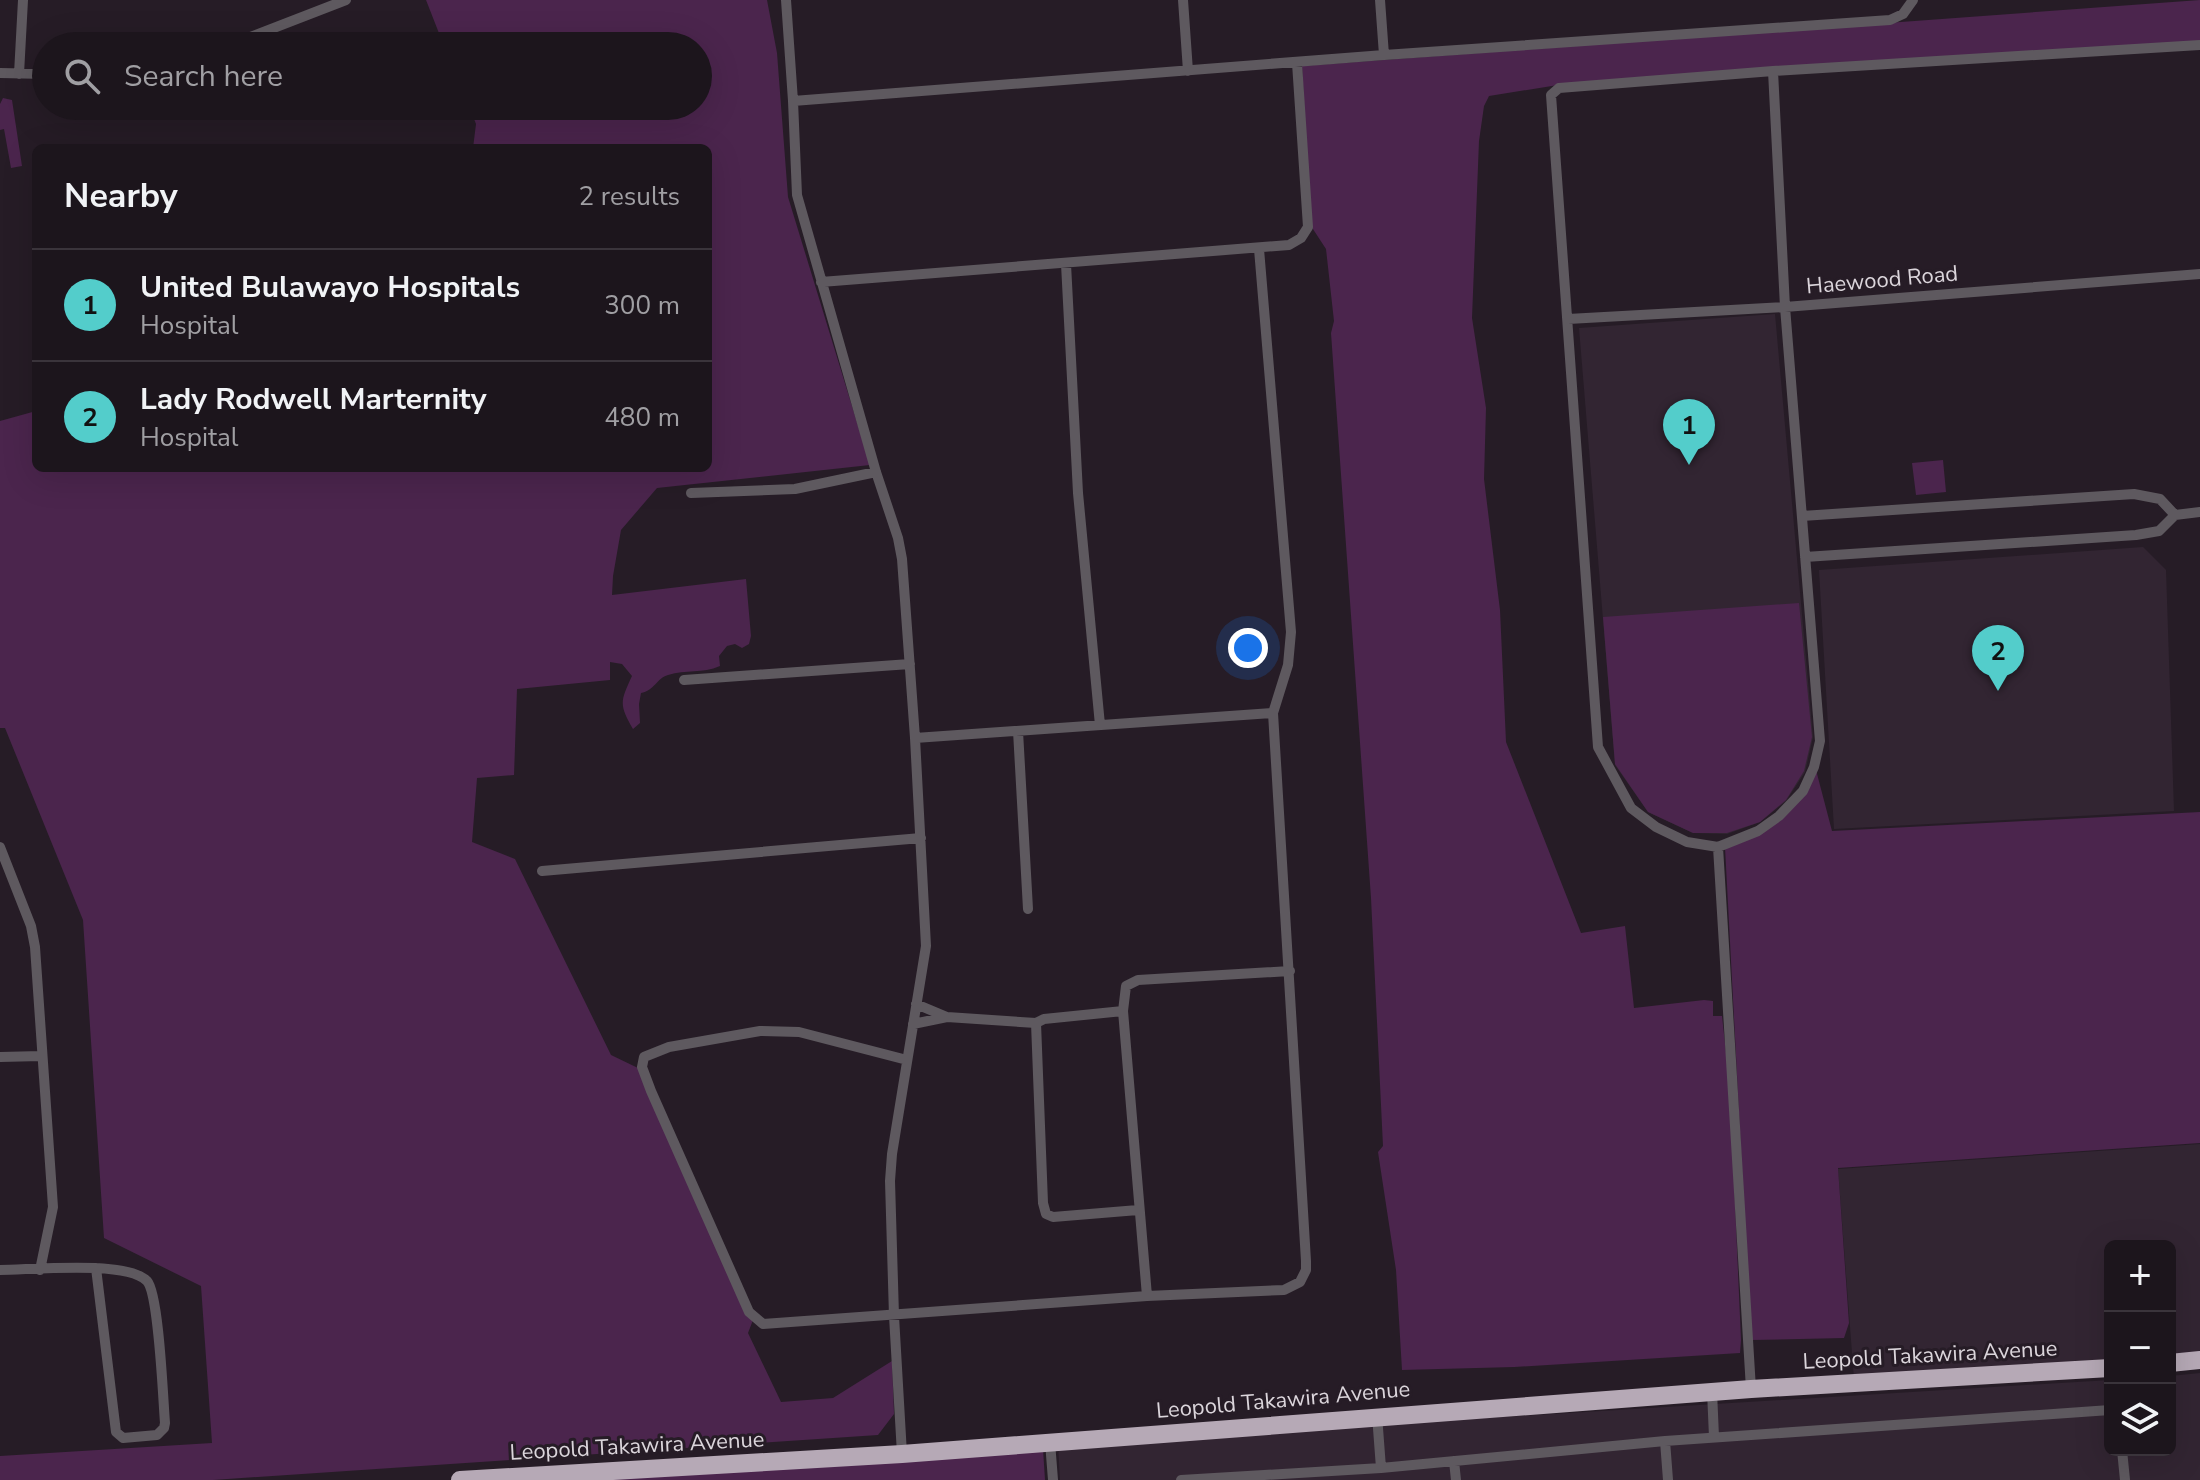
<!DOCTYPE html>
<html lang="en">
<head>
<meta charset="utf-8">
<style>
	body { margin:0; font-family:"Nunito Sans",sans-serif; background:#292229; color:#f1f3f6 }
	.controls { position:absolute; right:24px; bottom:24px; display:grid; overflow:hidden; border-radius:12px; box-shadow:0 8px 32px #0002 }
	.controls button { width:72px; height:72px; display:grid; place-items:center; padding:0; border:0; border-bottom:2px solid #3a343b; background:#1c151c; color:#f1f3f6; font:40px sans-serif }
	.you { position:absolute; left:1248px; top:648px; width:28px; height:28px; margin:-20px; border:6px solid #fff; border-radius:50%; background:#1a73e8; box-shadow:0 0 0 12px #1a73e833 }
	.badge { display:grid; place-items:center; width:52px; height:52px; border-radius:50%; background:#53cdcb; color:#111; font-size:26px; font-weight:700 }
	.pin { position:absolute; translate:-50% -66px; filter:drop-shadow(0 2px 4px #0008) }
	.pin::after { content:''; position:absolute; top:42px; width:28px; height:24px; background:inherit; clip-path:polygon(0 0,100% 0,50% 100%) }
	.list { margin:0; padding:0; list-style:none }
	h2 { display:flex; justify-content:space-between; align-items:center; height:104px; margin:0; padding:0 32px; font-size:34px }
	h2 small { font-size:26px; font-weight:400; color:#a09fa3 }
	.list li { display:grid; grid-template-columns:52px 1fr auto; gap:24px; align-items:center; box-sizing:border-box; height:112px; padding:0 32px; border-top:2px solid #3a343b }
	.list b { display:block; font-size:30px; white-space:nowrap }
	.list p { margin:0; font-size:26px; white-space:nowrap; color:#a09fa3 }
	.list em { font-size:26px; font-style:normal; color:#a09fa3 }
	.icon { flex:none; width:44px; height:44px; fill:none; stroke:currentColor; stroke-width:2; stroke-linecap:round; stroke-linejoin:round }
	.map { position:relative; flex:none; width:2200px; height:1480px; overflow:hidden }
	.search { position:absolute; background:#1c151c; box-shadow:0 8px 32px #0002; left:32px; top:32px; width:680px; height:88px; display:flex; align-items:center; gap:20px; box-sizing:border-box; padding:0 28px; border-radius:44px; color:#a09fa3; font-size:30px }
	.panel { position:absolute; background:#1c151c; box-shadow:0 8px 32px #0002; left:32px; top:144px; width:680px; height:328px; border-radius:12px }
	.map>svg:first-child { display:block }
	.built { fill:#322532 }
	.green { fill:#4b254d }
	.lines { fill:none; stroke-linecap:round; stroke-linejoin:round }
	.street { stroke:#5e595f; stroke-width:10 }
	.highway { stroke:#b6a9b6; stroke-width:18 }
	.labels { text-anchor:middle; stroke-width:6; stroke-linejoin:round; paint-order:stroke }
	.street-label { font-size:22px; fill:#dbd5db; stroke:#261c26 }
</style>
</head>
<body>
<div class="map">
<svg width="2200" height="1480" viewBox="0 0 2200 1480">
	<rect width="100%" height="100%" fill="#261c26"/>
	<!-- built -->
	<path class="built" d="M1775 314 1813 737 1805 772 1786 801 1760 822 1727 834 1693 833 1648 812 1615 765 1579 328Z
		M2143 547 2166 570 2174 811 1834 829 1819 570Z
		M2200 1144V1355L2170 1357V1246H2110V1361L1854 1379 1838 1169Z
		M2200 1373V1480H1060L1058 1444 2110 1380V1450H2170V1376Z"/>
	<!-- green -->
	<path class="green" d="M426 0H767L777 53 788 197 870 465 657 488 621 530 613 576 612 595 746 579 751 636 749 644 742 648 735 644 727 646 719 656 720 666C702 674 686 669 668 675 657 678 654 691 641 693L639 704 640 723 633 729C619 704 620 702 632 676L622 664 610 662V680L517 689 514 775 477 778 472 842 515 859 611 1055 638 1068 753 1320 748 1333 781 1402 833 1398 892 1361 894 1414 878 1435 213 1480H0V1456L212 1443 201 1286 104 1238 83 920 5 728H0V421L36 411V468H708V148H473L476 124 469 106H698V46H444Z
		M2200 0V41L1558 85 1489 96 1484 106 1479 141 1472 318 1486 408 1484 479 1500 610 1506 742 1581 933 1625 926 1634 1008 1704 1000 1713 1001V1016H1722L1730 1089 1741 1340 1740 1353 1514 1367 1402 1370 1396 1270 1378 1152 1383 1146 1371 898 1331 333 1334 321 1326 249 1311 226 1302 66Z
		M3 98 12 100 22 166 11 168 4 129 0 130V104Z
		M1943 460 1946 492 1916 495 1912 463Z
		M1799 603 1812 737 1804 771 1786 800 1760 822 1727 833H1693L1648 812 1615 764 1603 617Z
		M1816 770 1832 831 2200 812V1143L1838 1168 1849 1323 1844 1338 1751 1340 1725 847 1759 834Z
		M1043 1449 1045 1480H576Z"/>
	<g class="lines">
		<!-- street -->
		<path class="street" d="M786 0 793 101 1384 55 1890 20 1903 14 1913 0
			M1183 0 1188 71
			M1380 0 1384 55
			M227 46 346 0
			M1773 71 1785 307 1820 741 1814 767 1803 791 1779 816 1758 831 1718 847 1687 842 1656 827 1631 808 1598 747 1551 95 1559 88 1773 71 2200 45
			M0 73 46 74
			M19 74 23 0
			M793 101 797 195 876 472 898 538 902 559 915 738 926 946 892 1154 890 1181 894 1316 902 1454
			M1066 264 1078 493 1100 725
			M821 282 1289 245 1301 238 1308 227 1297 63
			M1568 319 1785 307 2200 274
			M691 493 795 489 876 472
			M1802 516 2134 494 2160 499 2175 515
			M1805 557 2136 535 2159 531 2175 515 2200 512
			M684 680 910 664
			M1018 731 1028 909
			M915 738 1273 713
			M0 847 31 926 35 947 53 1207 40 1270
			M1718 847 1751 1389
			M542 871 921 838
			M916 1004 947 1017
			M1123 1011 1044 1019 1036 1023 1043 1203 1046 1214 1053 1217 1138 1210
			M913 1024 947 1017 1036 1023
			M0 1057 41 1056
			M907 1060 799 1032 760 1031 669 1047 644 1057 642 1067 651 1091 749 1312 763 1324 1147 1296 1284 1290 1300 1282 1306 1270V1261L1273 713 1288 665 1291 632 1259 249
			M0 1270C31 1270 126 1260 147 1281 159 1294 163 1399 165 1423L164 1428 157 1435 123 1438 116 1432 96 1268
			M1147 1296 1123 1011 1126 986 1138 980 1290 971
			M1712 1391 1714 1437
			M1377 1415 1381 1468
			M1665 1441 1668 1480
			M1050 1442 1053 1480
			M2122 1450 2125 1480
			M1454 1461 1456 1480
			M1181 1480 1381 1468 1665 1441 2110 1410"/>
		<!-- highway -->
		<path class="highway" d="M2170 1363 2200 1360
			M460 1480 902 1454 1751 1389 2110 1368"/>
	</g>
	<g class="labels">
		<!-- street labels -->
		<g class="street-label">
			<text transform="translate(1882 279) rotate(-5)" y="8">Haewood Road</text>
			<text transform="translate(1930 1354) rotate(-3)" y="8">Leopold Takawira Avenue</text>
			<text transform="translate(1283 1399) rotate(-5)" y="8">Leopold Takawira Avenue</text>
			<text transform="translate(637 1445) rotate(-3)" y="8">Leopold Takawira Avenue</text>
		</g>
	</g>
</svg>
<div class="controls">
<button>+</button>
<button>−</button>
<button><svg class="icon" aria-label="layers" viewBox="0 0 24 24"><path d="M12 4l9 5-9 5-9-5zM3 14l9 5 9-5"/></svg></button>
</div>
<div class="you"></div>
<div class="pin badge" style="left:1689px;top:465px">1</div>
<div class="pin badge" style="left:1998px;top:691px">2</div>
<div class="search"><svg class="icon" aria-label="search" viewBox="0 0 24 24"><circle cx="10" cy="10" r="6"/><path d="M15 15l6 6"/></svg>Search here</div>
<section class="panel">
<h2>Nearby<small>2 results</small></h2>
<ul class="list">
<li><span class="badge">1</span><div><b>United Bulawayo Hospitals</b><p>Hospital</p></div><em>300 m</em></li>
<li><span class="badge">2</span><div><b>Lady Rodwell Marternity</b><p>Hospital</p></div><em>480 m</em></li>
</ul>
</section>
</div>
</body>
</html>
